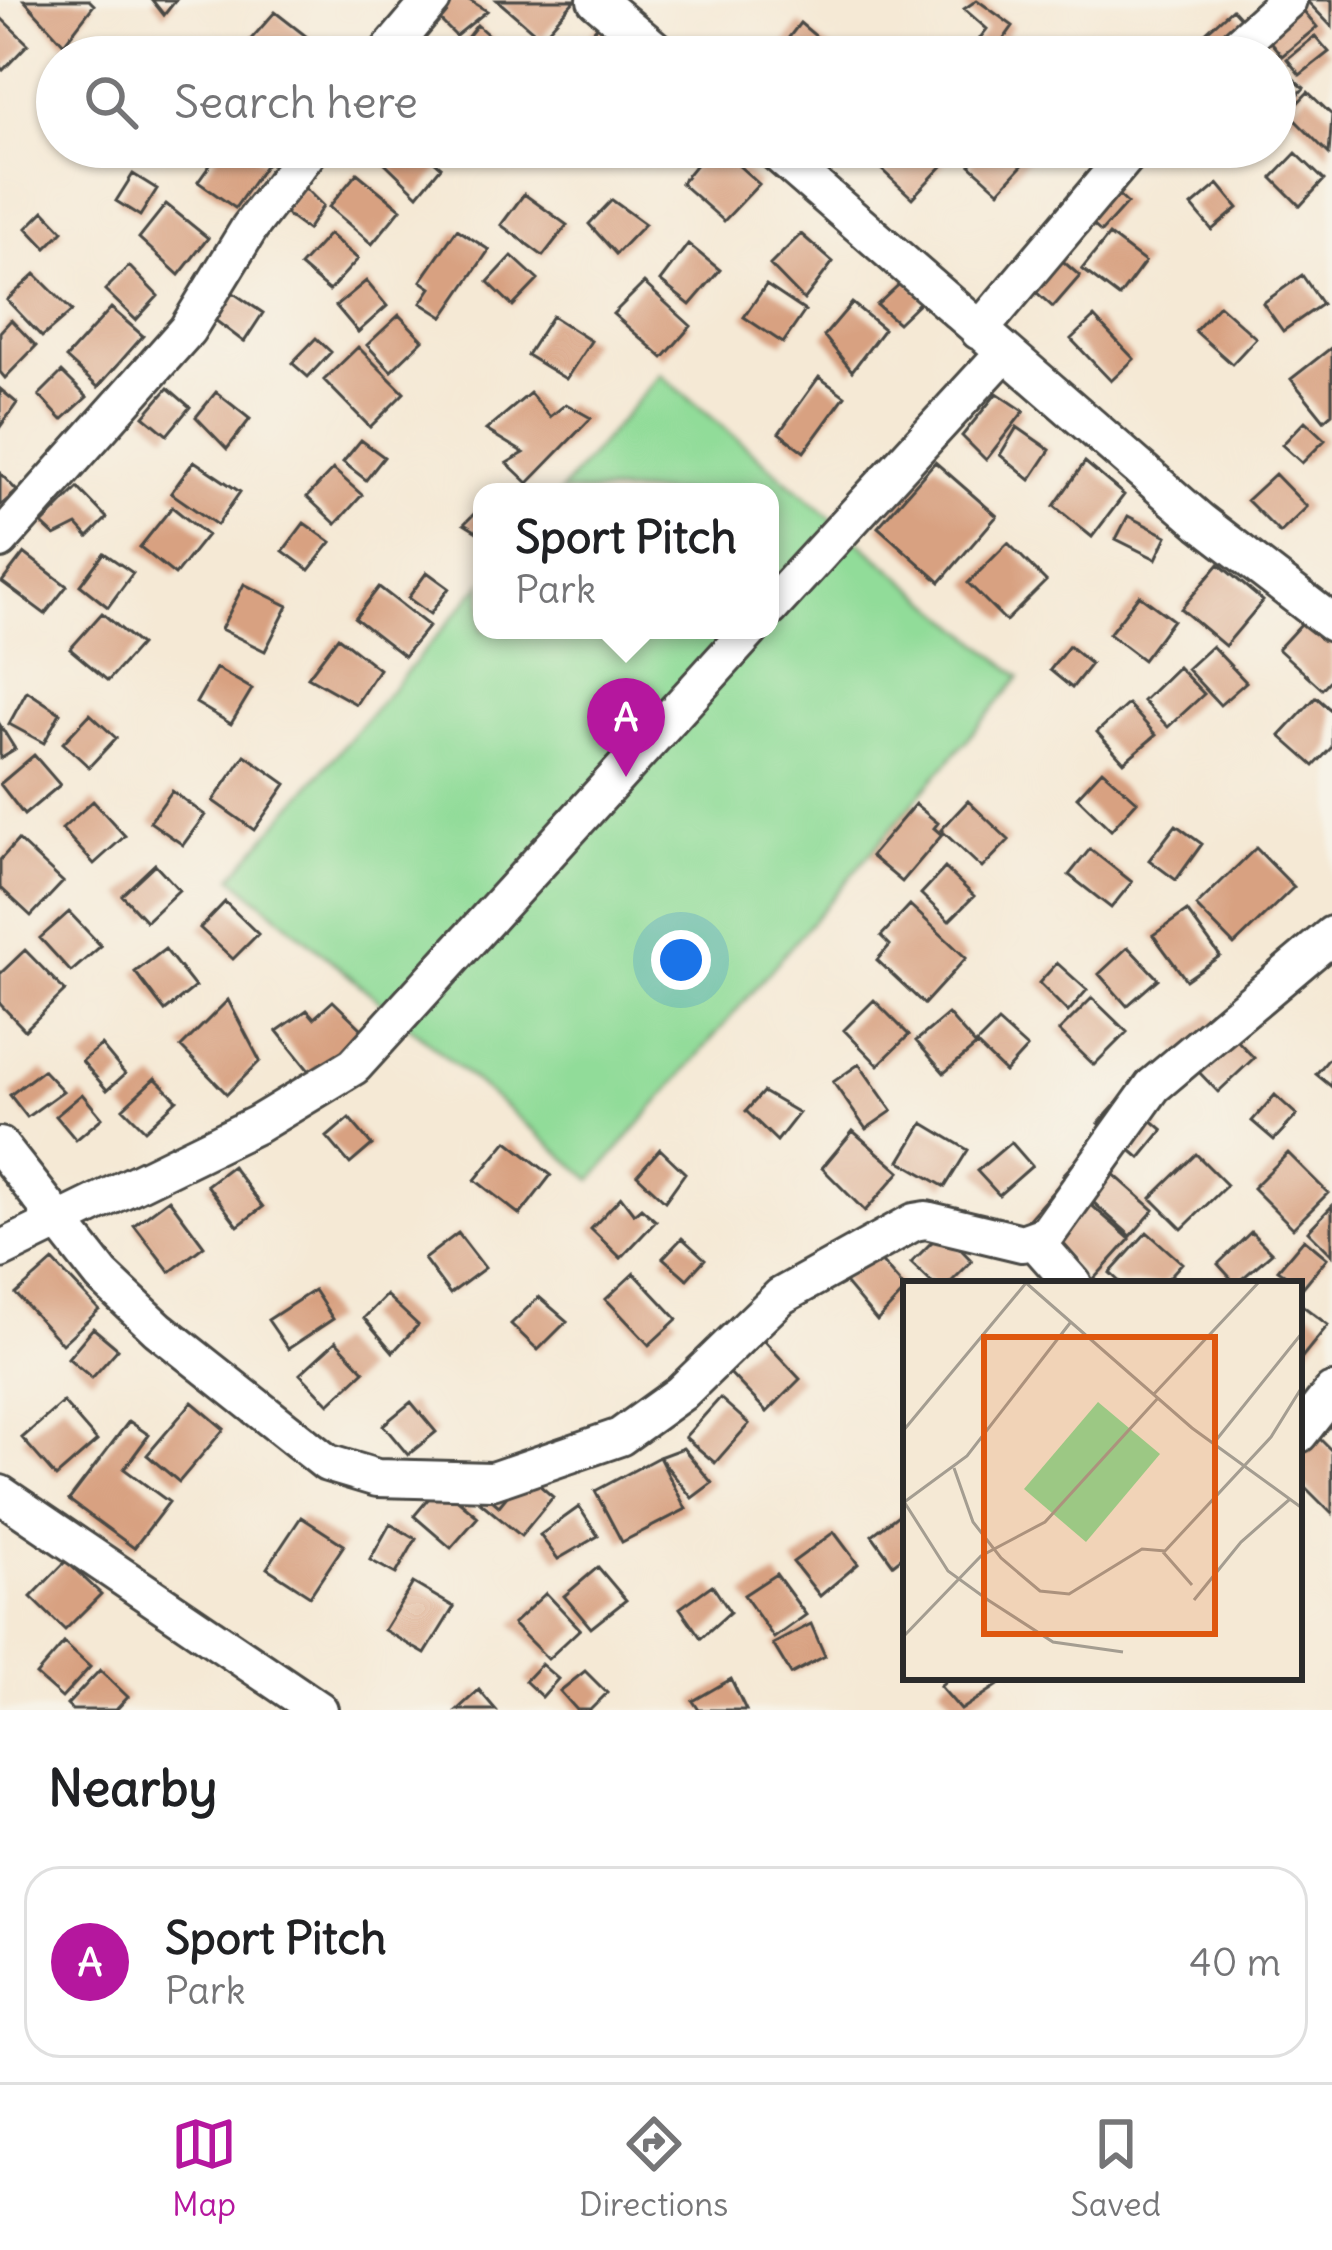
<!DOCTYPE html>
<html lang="en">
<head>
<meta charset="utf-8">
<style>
	body { margin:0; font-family:Delius,sans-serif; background:#f6f6f6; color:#202124 }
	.you { position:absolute; left:681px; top:960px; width:42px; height:42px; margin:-30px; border:9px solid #fff; border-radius:50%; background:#1a73e8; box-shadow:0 0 0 18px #1a73e833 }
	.badge { display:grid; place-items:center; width:78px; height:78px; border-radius:50%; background:#b5179e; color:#fff; font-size:39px; font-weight:700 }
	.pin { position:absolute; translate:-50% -99px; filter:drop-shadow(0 3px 6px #0008) }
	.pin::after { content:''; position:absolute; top:63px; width:42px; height:36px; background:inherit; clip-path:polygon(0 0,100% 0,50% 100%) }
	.popup { position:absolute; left:473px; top:483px; width:306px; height:156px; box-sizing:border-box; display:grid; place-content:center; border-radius:24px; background:#fff; filter:drop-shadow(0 3px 9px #0005); font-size:39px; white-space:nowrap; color:#757577 }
	.popup b { font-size:45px; color:#202124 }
	.popup::after { content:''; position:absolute; left:50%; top:100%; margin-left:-24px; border:24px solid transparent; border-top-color:#fff }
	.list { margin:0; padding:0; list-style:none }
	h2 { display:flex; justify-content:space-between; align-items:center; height:156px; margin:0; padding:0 48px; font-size:51px }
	h2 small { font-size:39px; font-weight:400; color:#757577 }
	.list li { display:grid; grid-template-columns:78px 1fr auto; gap:36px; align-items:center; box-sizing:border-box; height:192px; margin:0 24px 24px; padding:0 24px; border:3px solid #e0e0e0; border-radius:36px }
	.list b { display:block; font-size:45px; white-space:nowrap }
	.list p { margin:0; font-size:39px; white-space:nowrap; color:#757577 }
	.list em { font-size:39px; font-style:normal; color:#757577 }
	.icon { flex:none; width:66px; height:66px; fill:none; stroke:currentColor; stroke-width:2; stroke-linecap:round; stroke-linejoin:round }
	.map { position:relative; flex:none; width:1332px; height:1710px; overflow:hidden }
	.search { position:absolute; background:#fff; box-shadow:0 3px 9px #0004; left:36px; right:36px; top:36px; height:132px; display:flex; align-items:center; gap:30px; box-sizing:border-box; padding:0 42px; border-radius:66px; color:#757577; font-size:45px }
	.sheet { height:372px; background:#fff }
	nav { display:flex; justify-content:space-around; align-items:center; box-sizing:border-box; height:168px; border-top:3px solid #e0e0e0; background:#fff; font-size:33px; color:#757577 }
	nav a { display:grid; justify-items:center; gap:6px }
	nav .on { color:#b5179e }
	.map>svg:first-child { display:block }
	.green { fill:#91dc99; stroke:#5e8462; stroke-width:3 }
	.building { fill:#d8a181 }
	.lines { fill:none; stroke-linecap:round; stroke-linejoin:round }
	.street-casing { stroke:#494844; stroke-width:42 }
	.street { stroke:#fff; stroke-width:36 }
	.inset-road { fill:none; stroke:#a49d91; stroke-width:3 }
	.view { fill:#df570e; fill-opacity:0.15; stroke:#df570e; stroke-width:6 }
	.inset-edge { fill:none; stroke:#2b2b2b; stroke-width:6 }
</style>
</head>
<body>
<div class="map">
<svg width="1332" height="1710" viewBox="0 0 1332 1710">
	<rect width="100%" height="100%" fill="#f7f3e8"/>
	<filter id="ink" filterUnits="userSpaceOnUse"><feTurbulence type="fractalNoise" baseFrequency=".00833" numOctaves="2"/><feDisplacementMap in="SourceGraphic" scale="24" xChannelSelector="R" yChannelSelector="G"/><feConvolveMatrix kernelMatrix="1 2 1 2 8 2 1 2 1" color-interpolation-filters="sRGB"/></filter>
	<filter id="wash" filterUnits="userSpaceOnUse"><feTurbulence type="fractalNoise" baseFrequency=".004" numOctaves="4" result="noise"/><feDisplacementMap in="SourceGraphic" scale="48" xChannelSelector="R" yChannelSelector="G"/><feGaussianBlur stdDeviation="2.7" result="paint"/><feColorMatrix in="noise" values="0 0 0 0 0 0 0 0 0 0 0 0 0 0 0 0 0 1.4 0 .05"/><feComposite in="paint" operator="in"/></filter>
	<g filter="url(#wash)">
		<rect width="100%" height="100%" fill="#f5e9d5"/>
		<!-- green -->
		<path class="green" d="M660 374 1020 677 592 1180 232 877 482 583V630H770V492H560Z"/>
		<g id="blocks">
			<!-- building -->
			<path class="building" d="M24 0H89L94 5 64 44Z
				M152 0H176L164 15Z
				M450 0H469L487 11 456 36 435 15Z
				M497 0H575L541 38Z
				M977 0 1013 26 991 57 970 51 987 29 964 9Z
				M1295 0 1317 27 1282 56 1248 15Z
				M1306 0H1332V27Z
				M1232 9 1253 32 1225 57 1204 34Z
				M275 12 320 47 311 57 238 54Z
				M0 17 28 44 3 70 0 67Z
				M604 19 637 57H569Z
				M800 23 836 53 832 57H774Z
				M477 25 513 57H452Z
				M1315 36 1329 52 1300 75 1287 59Z
				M1275 63 1304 88 1283 112 1275 105Z
				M1308 92 1332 115 1329 154 1288 113Z
				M223 147H242L266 164 235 208 198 182Z
				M398 147H418L441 167 418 195 384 162Z
				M710 147H718L759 184 724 221 681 183Z
				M903 147H925L944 164 912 198 882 170Z
				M987 147H1039L999 191 970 165Z
				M1296 153 1324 180 1300 206 1272 178Z
				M1092 171 1127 203 1101 232 1065 200Z
				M357 173 401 209 372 244 329 207Z
				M133 174 157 189 140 216 116 201Z
				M1218 184 1238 208 1212 230 1192 206Z
				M302 185 323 206 307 230 280 210Z
				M524 194 567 225 543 256 501 225Z
				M612 200 645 224 616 254 589 224Z
				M166 204 208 238 179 275 139 238Z
				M44 211 63 231 46 248 27 228Z
				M457 229 489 250 443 317 421 303 431 288 421 281Z
				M329 234 358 259 329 291 300 266Z
				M801 234 833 262 804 300 770 265Z
				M1109 235 1145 262 1119 297 1082 269Z
				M688 244 720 270 690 305 660 281Z
				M1044 245 1080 276 1053 307 1017 275Z
				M512 256 538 280 513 306 488 282Z
				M129 266 158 296 136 320 105 290Z
				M35 274 72 311 42 337 7 300Z
				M1302 275 1322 304 1283 331 1263 303Z
				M906 278 925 297 898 323 877 305Z
				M366 281 387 306 358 332 336 306Z
				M644 283 691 326 663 358 613 314Z
				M766 285 805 311 783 343 744 317Z
				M229 290 263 313 244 342 211 317Z
				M852 303 884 329 852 371 824 336Z
				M1219 305 1256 338 1232 364 1195 331Z
				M111 308 143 336 98 387 66 358Z
				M399 315 423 340 391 371 367 345Z
				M552 316 591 341 566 379 527 355Z
				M1094 317 1134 359 1111 381 1071 339Z
				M11 320 36 346 5 378 0 372V332Z
				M316 338 331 352 308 377 292 363Z
				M358 347 404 393 370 427 324 380Z
				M1332 347V413L1324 420 1291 379Z
				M62 372 87 397 62 420 39 395Z
				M819 377 845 396 804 452 779 433Z
				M168 388 190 407 167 435 144 416Z
				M0 389 17 403 0 427Z
				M216 392 250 419 227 449 196 417Z
				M530 393 550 417 566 404 591 418 528 483 507 463 524 453 486 430Z
				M997 393 1024 411 986 460 962 436Z
				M1305 421 1325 440 1302 463 1282 445Z
				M1017 427 1050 450 1030 480 1000 455Z
				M361 440 384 457 366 480 343 462Z
				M194 461 240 492 217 525 171 493Z
				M935 462 997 516 940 582 878 527Z
				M1085 462 1124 495 1092 537 1054 506Z
				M333 469 362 495 336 524 307 497Z
				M0 473 17 491 0 506Z
				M1275 474 1307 507 1280 533 1247 500Z
				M78 488 107 518 88 537 77 525 55 536 42 524Z
				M482 506V535L464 524Z
				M172 507 207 535 175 575 140 547Z
				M1128 516 1167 536 1156 559 1116 539Z
				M304 523 331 542 309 570 283 551Z
				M1008 543 1046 581 1006 621 968 583Z
				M24 553 67 586 45 614 2 582Z
				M104 553 133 573 108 607 80 585Z
				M1219 564 1263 601 1225 646 1181 609Z
				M427 572 449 588 430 614 408 598Z
				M244 584 288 606 265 651 221 629Z
				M379 587 429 626 404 656 355 618Z
				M1139 595 1173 620 1143 660 1109 634Z
				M1313 611 1332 628V678L1322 689 1278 649Z
				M102 613 140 645 108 681 70 649Z
				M338 637 379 669 356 704 308 677Z
				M1069 646 1091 664 1072 688 1050 670Z
				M1212 646 1246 682 1220 705 1187 669Z
				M1178 667 1204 694 1168 727 1143 701Z
				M216 668 252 689 231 724 196 703Z
				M27 691 60 713 44 743 9 724Z
				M1316 697 1332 711V747L1314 766 1280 736Z
				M1128 704 1156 735 1124 762 1097 732Z
				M90 714 116 738 89 767 63 743Z
				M0 725 15 749 0 758Z
				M34 755 60 785 24 815 0 784Z
				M245 755 286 784 254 830 213 801Z
				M1102 770 1137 801 1111 830 1077 797Z
				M172 791 205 815 183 845 150 822Z
				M93 801 125 836 94 864 62 829Z
				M968 801 1009 840 982 868 941 830Z
				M915 804 938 823 934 828 942 835 902 882 871 856Z
				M1176 825 1202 844 1176 880 1149 860Z
				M18 840 63 882 31 916 0 887V860Z
				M1256 848 1294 887 1234 945 1196 906Z
				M1090 849 1132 882 1111 908 1069 875Z
				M155 864 179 890 146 921 122 895Z
				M945 868 974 896 949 921 921 894Z
				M225 902 258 934 233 959 200 928Z
				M910 905 966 958 924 1004 877 960 890 945 881 936Z
				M1187 911 1220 956 1186 980 1153 935Z
				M69 912 101 946 71 972 40 938Z
				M1128 947 1158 979 1127 1006 1099 974Z
				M165 949 195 987 165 1011 135 972Z
				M25 950 65 991 25 1030 0 1004V974Z
				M1057 963 1087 990 1068 1012 1039 983Z
				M1092 998 1127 1032 1094 1065 1059 1031Z
				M228 1000 260 1061 227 1094 181 1047Z
				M874 1000 909 1035 878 1065 844 1030Z
				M333 1001 366 1033 314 1077 277 1031 307 1010 314 1018Z
				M1210 1012 1254 1058 1218 1092 1174 1046Z
				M948 1014 976 1046 944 1073 916 1041Z
				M998 1022 1027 1048 1005 1072 976 1044Z
				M101 1045 125 1074 107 1090 82 1061Z
				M1332 1055V1087L1316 1074Z
				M859 1064 892 1111 866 1129 833 1082Z
				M43 1070 63 1091 27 1117 10 1095Z
				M155 1078 177 1100 145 1130 123 1108Z
				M763 1092 799 1113 777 1141 746 1111Z
				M82 1094 102 1118 76 1140 56 1116Z
				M1275 1095 1297 1115 1274 1140 1252 1121Z
				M1123 1096 1163 1130 1140 1158 1099 1123Z
				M349 1118 372 1145 350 1164 327 1137Z
				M923 1123 968 1150 945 1187 900 1161Z
				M853 1131 900 1172 865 1211 822 1168Z
				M507 1141 551 1175 520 1215 475 1180Z
				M1011 1142 1032 1166 999 1195 977 1171Z
				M660 1149 685 1173 665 1201 637 1175Z
				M1086 1150 1154 1210 1131 1236 1063 1175Z
				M1288 1153 1328 1193 1293 1228 1253 1188Z
				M1196 1154 1227 1185 1182 1229 1151 1198Z
				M232 1166 263 1207 238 1226 207 1185Z
				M1063 1180 1130 1239 1092 1281 1026 1222Z
				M621 1197 634 1214 641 1208 656 1221 621 1258 591 1229Z
				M169 1199 204 1246 170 1272 134 1225Z
				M1332 1206V1255L1308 1231Z
				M943 1231 972 1261 949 1284H933L911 1263Z
				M1147 1232 1182 1263 1163 1284H1122L1110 1273Z
				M1251 1232 1272 1253 1236 1284 1218 1264Z
				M458 1233 485 1268 450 1294 424 1259Z
				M682 1238 705 1259 687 1279 663 1258Z
				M1304 1239 1327 1258 1299 1292V1284L1278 1270Z
				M872 1251 906 1290 877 1321 841 1278Z
				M53 1261 99 1310 62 1344 16 1294Z
				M634 1273 677 1319 649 1345 606 1299Z
				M314 1290 333 1319 288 1349 268 1320Z
				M386 1295 418 1325 393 1352 364 1318Z
				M539 1297 567 1321 538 1350 511 1324Z
				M1299 1303 1328 1325 1299 1361Z
				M93 1328 118 1349 92 1378 68 1358Z
				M761 1337 800 1379 767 1412 727 1370Z
				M336 1341 364 1371 329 1404 300 1374Z
				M720 1398 749 1424 715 1463 685 1437Z
				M63 1402 97 1441 56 1477 22 1438Z
				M192 1402 224 1429 179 1482 147 1455Z
				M411 1402 436 1432 408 1455 383 1425Z
				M129 1421 149 1435 124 1469 169 1502 134 1548 69 1500Z
				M1308 1427 1332 1451V1514L1299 1481V1436Z
				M683 1448 712 1483 692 1498 659 1457Z
				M659 1457 686 1509 622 1542 595 1491Z
				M517 1484H538L553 1497 521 1536 480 1502 486 1495 499 1506Z
				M440 1485 478 1517 451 1548 414 1516Z
				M579 1507 598 1536 558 1559 540 1535Z
				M901 1513 906 1554 893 1564 872 1535Z
				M301 1517 344 1545 310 1596 267 1568Z
				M390 1524 416 1539 396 1574 370 1560Z
				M834 1532 858 1564 820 1596 793 1562Z
				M66 1561 101 1594 65 1630 31 1597Z
				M598 1567 626 1600 591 1628 564 1596Z
				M776 1574 806 1615 774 1638 744 1595Z
				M413 1583 454 1607 425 1654 384 1630Z
				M712 1585 730 1612 701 1638 680 1608Z
				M546 1593 580 1629 548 1659 513 1624Z
				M811 1624 825 1656 791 1674 773 1644Z
				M64 1643 90 1667 62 1698 36 1675Z
				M541 1664 558 1679 542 1697 525 1681Z
				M100 1670 128 1697 116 1710H72L67 1705Z
				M585 1671 607 1693 590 1710H577L560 1691Z
				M950 1677H994L1000 1684 961 1710 940 1686Z
				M731 1679 746 1710H699L693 1701Z
				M479 1690 496 1710H457Z"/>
		</g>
	</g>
	<g filter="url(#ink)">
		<use href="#blocks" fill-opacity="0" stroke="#494844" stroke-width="3"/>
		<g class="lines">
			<defs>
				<path id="street" d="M596 0 664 57
					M384 57 432 0
					M1225 57 1288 0
					M770 147 1201 522 1332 623
					M979 331 1134 147
					M0 540 187 330 250 227 312 147
					M770 608 1004 353
					M0 1146 102 1276 158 1329 327 1463 377 1478 492 1481 620 1437 681 1393 781 1296 914 1222 926 1220 1022 1243 1047 1234 1153 1086 1332 935
					M1035 1241 1073 1284
					M0 1250 258 1124 354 1066 750 630
					M1299 1434 1332 1392
					M0 1494 319 1710"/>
			</defs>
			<!-- street casing -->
			<use href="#street" class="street-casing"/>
			<!-- street -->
			<use href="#street" class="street"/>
		</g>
	</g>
	<!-- overview -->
	<g transform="translate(903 1281)">
		<rect width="399" height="399" fill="#f5e9d5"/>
		<path d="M195 121 257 173 183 261 121 208Z" fill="#91dc99"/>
		<path class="inset-road" d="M122 1 289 147 399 227M250 114 356 1M0 150 123 2M310 163 399 52M51 187 70 241 98 277 137 310 166 313 239 268 262 270 368 156 399 106M0 219 45 290 85 319 150 361 220 371M0 222 64 175 167 42M260 271 289 304M291 319 338 261 387 218M0 356 78 275 142 241 255 117"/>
		<path class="view" d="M81 56H312V353H81Z"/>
		<rect width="399" height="399" class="inset-edge"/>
	</g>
</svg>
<div class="you"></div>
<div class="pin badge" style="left:626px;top:777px">A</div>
<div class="popup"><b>Sport Pitch</b>Park</div>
<div class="search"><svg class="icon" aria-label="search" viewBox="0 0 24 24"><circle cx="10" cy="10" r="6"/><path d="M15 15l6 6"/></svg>Search here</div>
</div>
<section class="sheet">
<h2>Nearby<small></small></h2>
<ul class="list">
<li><span class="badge">A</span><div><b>Sport Pitch</b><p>Park</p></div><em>40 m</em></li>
</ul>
</section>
<nav>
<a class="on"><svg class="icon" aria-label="map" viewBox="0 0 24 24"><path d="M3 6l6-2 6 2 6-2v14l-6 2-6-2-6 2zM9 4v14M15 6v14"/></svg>Map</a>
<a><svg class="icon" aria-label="directions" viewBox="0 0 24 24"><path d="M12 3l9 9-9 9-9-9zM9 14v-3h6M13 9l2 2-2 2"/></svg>Directions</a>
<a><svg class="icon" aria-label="saved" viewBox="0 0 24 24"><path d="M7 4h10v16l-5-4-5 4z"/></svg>Saved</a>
</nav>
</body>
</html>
